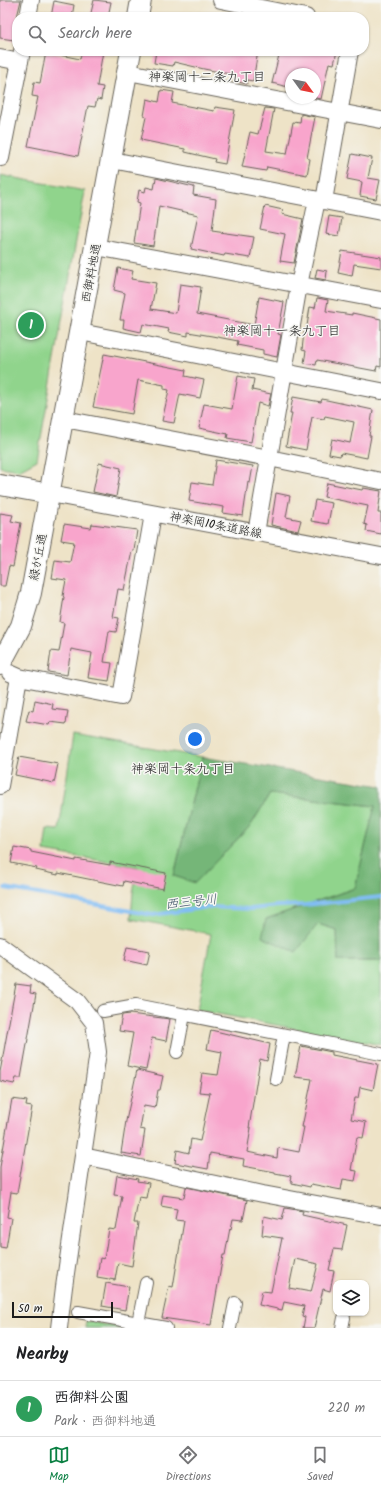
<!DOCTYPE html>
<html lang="en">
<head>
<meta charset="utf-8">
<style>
	body { margin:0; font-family:Kalam,"Klee One",sans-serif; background:#f2f2f2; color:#202124 }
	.controls { position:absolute; right:12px; bottom:12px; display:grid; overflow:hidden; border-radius:8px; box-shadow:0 1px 3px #0004 }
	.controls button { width:36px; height:36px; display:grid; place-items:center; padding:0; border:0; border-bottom:1px solid #e0e0e0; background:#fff; color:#202124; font:20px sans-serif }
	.compass { position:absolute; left:285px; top:68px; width:36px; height:36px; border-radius:50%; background:#fff; box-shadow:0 1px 3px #0004; rotate:123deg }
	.scale { position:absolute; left:12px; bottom:10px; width:101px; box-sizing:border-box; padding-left:4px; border:2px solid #1c1c1c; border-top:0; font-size:11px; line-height:14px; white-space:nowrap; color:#1c1c1c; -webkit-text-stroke:3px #f6f6f2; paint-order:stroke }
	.you { position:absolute; left:195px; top:739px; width:14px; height:14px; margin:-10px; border:3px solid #fff; border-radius:50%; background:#1a73e8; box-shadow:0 0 0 6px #1a73e833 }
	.badge { display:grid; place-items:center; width:26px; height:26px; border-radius:50%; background:#0b8043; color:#fff; font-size:13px; font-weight:700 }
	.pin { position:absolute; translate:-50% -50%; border:2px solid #fff; box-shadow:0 1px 4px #0006 }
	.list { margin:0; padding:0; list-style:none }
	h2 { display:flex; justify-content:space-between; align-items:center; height:52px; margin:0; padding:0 16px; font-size:17px }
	h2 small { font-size:13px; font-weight:400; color:#757577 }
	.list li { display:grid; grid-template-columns:26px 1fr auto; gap:12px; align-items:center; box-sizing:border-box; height:56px; padding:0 16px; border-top:1px solid #e0e0e0 }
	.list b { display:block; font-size:15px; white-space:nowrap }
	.list p { margin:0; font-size:13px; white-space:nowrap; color:#757577 }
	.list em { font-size:13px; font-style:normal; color:#757577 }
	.icon { flex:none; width:22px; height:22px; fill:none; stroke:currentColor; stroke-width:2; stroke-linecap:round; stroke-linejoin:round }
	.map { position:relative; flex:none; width:381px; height:1328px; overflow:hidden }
	.search { position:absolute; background:#fff; box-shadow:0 1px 3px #0004; left:12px; right:12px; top:12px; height:44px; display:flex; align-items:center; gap:10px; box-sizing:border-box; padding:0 14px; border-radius:16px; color:#757577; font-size:15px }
	.sheet { height:108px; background:#fff }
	nav { display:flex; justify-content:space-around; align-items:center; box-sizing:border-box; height:56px; border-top:1px solid #e0e0e0; background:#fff; font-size:11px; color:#757577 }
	nav a { display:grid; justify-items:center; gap:2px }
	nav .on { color:#0b8043 }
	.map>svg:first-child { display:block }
	.green { fill:#90d48c; stroke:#567854 }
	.forest { fill:#74b678; stroke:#48694a }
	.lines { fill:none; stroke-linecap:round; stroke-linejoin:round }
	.stream { stroke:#81bdf4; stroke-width:4 }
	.building { fill:#f8a5cc; fill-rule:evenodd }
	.pedestrian-casing { stroke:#666258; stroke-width:14 }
	.minor-casing { stroke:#666258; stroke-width:18 }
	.tertiary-casing { stroke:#666258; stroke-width:22 }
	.pedestrian { stroke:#fff; stroke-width:12 }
	.minor { stroke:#fff; stroke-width:16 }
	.tertiary { stroke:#fff; stroke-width:20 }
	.labels { text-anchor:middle; stroke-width:3; stroke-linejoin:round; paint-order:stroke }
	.street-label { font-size:12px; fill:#1c1c1c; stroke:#f6f6f2 }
	.neighbourhood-label { font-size:13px; fill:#1c1c1c; stroke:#f6f6f2 }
	.water-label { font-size:13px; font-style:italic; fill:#3f5468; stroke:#f6f6f2 }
</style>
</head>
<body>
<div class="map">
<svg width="381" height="1328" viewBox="0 0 381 1328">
	<rect width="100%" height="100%" fill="#f6f6f2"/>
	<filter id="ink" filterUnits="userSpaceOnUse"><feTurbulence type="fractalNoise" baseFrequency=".025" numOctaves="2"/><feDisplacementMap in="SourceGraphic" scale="8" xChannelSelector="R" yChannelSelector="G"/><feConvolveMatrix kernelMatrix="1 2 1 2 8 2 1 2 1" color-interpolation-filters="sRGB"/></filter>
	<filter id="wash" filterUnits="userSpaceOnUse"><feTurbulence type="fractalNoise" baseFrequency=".012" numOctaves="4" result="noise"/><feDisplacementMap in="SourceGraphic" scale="16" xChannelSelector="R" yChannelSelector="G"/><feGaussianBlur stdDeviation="0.9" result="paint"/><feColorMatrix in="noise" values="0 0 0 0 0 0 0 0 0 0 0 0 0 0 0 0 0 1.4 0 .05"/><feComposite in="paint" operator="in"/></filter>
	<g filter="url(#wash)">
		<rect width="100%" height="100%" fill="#eee3c7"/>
		<!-- green -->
		<path class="green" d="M0 175 85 191 37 460 19 470 0 467Z
			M73 735 202 757 174 876 195 882 251 825 270 794 375 806 355 888 266 919 318 924 337 930 338 961H381V1045L197 1010 211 934 131 919 133 892 138 867 44 851 47 829 59 830Z
			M86 1321 126 1328H85Z"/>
		<!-- forest -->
		<path class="forest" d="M202 757 381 786V961H338L337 930 318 924 296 952 262 937 266 919 355 888 375 806 270 794 251 825 195 883 174 876Z"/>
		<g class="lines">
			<!-- stream -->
			<path class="stream" d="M5 888 153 915 209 907 252 909 277 906 305 905 381 897"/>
		</g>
		<g id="blocks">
			<!-- building -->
			<path class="building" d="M0 0H21L17 17 14 40 0 38Z
				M94 0 111 2 108 17H90Z
				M54 1 74 5 72 17H51Z
				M82 51H103L97 86 103 87 101 100 97 99 95 107 88 106 78 156 28 146 38 97 32 96 34 82 40 83 46 52 80 59Z
				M156 51H258L253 81 247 80V84L234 81 235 75 204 69 174 62 173 66 154 63Z
				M280 51H337L334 64 329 63 321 99 315 98V74H291L288 87 272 83Z
				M161 90 174 92 172 103 214 111 215 107 235 110 225 164 214 162 215 159 185 152V149L141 140 146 117 144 116 147 99 159 102Z
				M265 108 274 109 266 151 287 154 293 122 300 123 301 114 315 117 307 158 310 159 307 175 267 167 266 171 242 167 250 132 258 134Z
				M352 154 372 158 368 178 380 180 376 199 360 196 362 182 347 179Z
				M156 178 194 187 193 195 216 199 212 231 254 237 250 258 225 254 224 256 191 249 198 215 159 206 153 246 134 243 140 203 137 202 139 190 145 192 146 187 154 189Z
				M265 206 283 210 282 214 303 219 294 263 280 261 285 234 260 229Z
				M329 216 342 218 339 236 326 234Z
				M342 251 381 257V268L354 264 352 276 338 273Z
				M118 268 133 271 131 279 156 283 151 309 176 313 180 284 201 287 197 314 254 325 259 297 284 302 278 334 281 335 277 357 263 354V350L237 345 238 341 212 336 188 332V336L168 332 169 329 143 324 141 332 123 328 124 320H120L125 293 114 290Z
				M317 269 327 271 326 280 315 278Z
				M317 298 328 300 326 311 352 315V313L381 319V367L377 366 376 371 317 360 316 365 304 363 306 351 302 350 304 332H306L310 307 315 308Z
				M104 354 186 370 185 376 204 380 200 398 180 394 174 423 162 421 169 390 164 389V385L138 380 132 414 93 407Z
				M238 376 254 379 252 390 271 394 268 406 258 403 251 442 227 438 228 434 199 428 204 404 232 409Z
				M293 397 321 402 322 399 373 410 369 436H371L367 458 341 453 340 456 329 454 332 439 350 443 354 422 325 416 324 419 312 417 306 450 286 446 292 413H290Z
				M216 460 253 466 250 483 248 482 243 516 223 513 224 507 189 501 192 482 212 485Z
				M99 463 121 468 116 497 93 492Z
				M327 483 362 490 363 488 381 491 378 513H381V534L366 531 367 525 364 524 368 506 324 497Z
				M276 493 290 496 286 517 301 520 298 531 271 525Z
				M315 500 332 503 328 524 311 521Z
				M0 513 13 515 11 521 21 523 13 567 9 566 5 586H0Z
				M64 524 91 528 92 524 137 530 134 551H132L124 590 118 589 113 617 119 618 116 632 109 631 104 662 112 663 109 681 88 678 92 653 71 649 67 675 48 672 51 651 59 652 64 623 60 622 64 597 63 596 66 580 52 578 55 560 70 562 74 542 61 540Z
				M35 700 53 704 52 709 68 711 66 724 50 722 49 725 26 721 29 710 33 711Z
				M19 757 58 764 54 783 15 775Z
				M14 847 31 850V852L76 861V859L110 865V862L166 873 163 889 124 881 123 886 58 873V875L36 870 37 868 11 863Z
				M127 947 150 951 147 965 124 960Z
				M16 984 31 986 30 993 36 994 21 1078H16L14 1084 0 1081V1072Z
				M130 1014 170 1019 166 1041 152 1038 146 1070 127 1066 133 1033 119 1031 122 1015Z
				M211 1030 270 1044 267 1061 260 1059 249 1128H251L247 1152 277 1158 278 1148 299 1152 304 1127H302L312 1079 295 1077 301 1046 332 1052V1055L378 1064 373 1090 360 1087 358 1098H355L351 1119 366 1122 363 1138 357 1137 351 1170 357 1171 355 1181 343 1179 341 1190 311 1184 310 1187 292 1183V1181L290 1180 291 1176 275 1173V1172L243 1166 244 1159 210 1153 208 1169 175 1163 177 1150 189 1153 191 1139 200 1141 210 1093 199 1092 202 1073 218 1075 222 1052 207 1049Z
				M137 1070 163 1076 160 1090H158L155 1108 144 1106 140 1129 145 1130 141 1156 121 1153 126 1121Z
				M12 1099 27 1101 26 1106 32 1107 17 1193 11 1192 7 1217 11 1218 6 1248 0 1247V1167Z
				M117 1175 138 1179 137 1181 149 1183 146 1198 139 1197 134 1223H138L132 1266 118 1263 115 1280 97 1277 100 1258 104 1259 109 1229 116 1230 122 1196 114 1195Z
				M186 1187 247 1200 243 1220 233 1219 231 1229 230 1228 225 1255H223L211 1325 162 1318 169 1286 173 1287 184 1221 175 1220 177 1209 161 1206 163 1195 184 1198Z
				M285 1208 303 1211 302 1215 347 1225 342 1250 334 1249 329 1270 334 1271 330 1291 323 1289 314 1328H303L305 1317 302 1316 304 1306 284 1302 282 1310 259 1305 262 1291 271 1292 282 1238 262 1235 264 1216 282 1220ZM295 1259 318 1264 311 1292 289 1288Z
				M106 1283 129 1287 125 1310 102 1306Z"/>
		</g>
	</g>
	<g filter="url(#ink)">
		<use href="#blocks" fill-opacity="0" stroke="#666258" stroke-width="1"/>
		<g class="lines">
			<defs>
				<path id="pedestrian" d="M103 1011 136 1005 381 1054
					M177 1052 184 1015
					M276 1079 284 1035
					M78 1312 166 1328
					M138 1323 146 1283
					M230 1328 235 1303
					M342 1328 344 1318"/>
				<path id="minor" d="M221 0 306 17
					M28 17 31 0
					M0 58 20 62
					M128 72 381 120
					M0 157 1 158 22 51
					M112 160 381 212
					M324 201 350 51
					M96 247 381 300
					M80 332 381 391
					M64 419 269 458 381 481
					M50 494 381 556
					M256 533 299 285 317 200
					M19 677 121 697 153 514
					M0 786 19 677 10 673
					M0 945 77 1001 94 1023 98 1052 64 1287 59 1328
					M83 1156 263 1194 381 1216"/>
				<path id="tertiary" d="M138 17 141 0
					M0 485 50 494
					M0 665 21 626 31 593 131 51"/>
			</defs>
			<!-- pedestrian casing -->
			<use href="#pedestrian" class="pedestrian-casing"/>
			<!-- minor casing -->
			<use href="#minor" class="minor-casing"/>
			<!-- tertiary casing -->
			<use href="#tertiary" class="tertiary-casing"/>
			<!-- pedestrian -->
			<use href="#pedestrian" class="pedestrian"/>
			<!-- minor -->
			<use href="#minor" class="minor"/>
			<!-- tertiary -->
			<use href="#tertiary" class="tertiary"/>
		</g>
	</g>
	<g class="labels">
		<!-- street labels -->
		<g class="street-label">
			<text transform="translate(91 273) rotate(-79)" y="4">西御料地通</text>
			<text transform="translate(216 525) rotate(11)" y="4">神楽岡10条道路線</text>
			<text transform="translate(38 557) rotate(-79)" y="4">緑が丘通</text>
		</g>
		<!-- neighbourhood labels -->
		<g class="neighbourhood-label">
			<text x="207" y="81">神楽岡十二条九丁目</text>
			<text x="282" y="335">神楽岡十一条九丁目</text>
			<text x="183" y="773">神楽岡十条九丁目</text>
		</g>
		<!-- water labels -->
		<g class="water-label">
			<text transform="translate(191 901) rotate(-6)" y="5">西三号川</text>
		</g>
	</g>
</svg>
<div class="controls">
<button><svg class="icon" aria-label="layers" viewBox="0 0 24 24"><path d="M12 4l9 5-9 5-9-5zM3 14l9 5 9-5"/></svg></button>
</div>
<svg class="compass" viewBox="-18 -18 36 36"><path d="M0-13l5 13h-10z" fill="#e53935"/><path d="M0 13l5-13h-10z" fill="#757577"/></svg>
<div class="scale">50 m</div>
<div class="you"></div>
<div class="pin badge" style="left:31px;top:325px;background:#2e9e5b">1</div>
<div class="search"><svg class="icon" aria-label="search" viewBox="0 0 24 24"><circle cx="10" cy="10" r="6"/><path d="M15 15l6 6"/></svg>Search here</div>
</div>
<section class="sheet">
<h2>Nearby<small></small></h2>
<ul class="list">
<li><span class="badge" style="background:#2e9e5b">1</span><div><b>西御料公園</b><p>Park · 西御料地通</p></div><em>220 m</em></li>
</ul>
</section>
<nav>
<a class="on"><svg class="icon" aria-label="map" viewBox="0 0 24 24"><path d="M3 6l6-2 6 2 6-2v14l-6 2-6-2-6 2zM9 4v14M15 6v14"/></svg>Map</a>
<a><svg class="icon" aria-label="directions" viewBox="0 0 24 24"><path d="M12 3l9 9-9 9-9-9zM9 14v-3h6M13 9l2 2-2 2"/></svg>Directions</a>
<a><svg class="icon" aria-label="saved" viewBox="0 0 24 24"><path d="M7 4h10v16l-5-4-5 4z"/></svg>Saved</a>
</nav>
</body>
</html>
